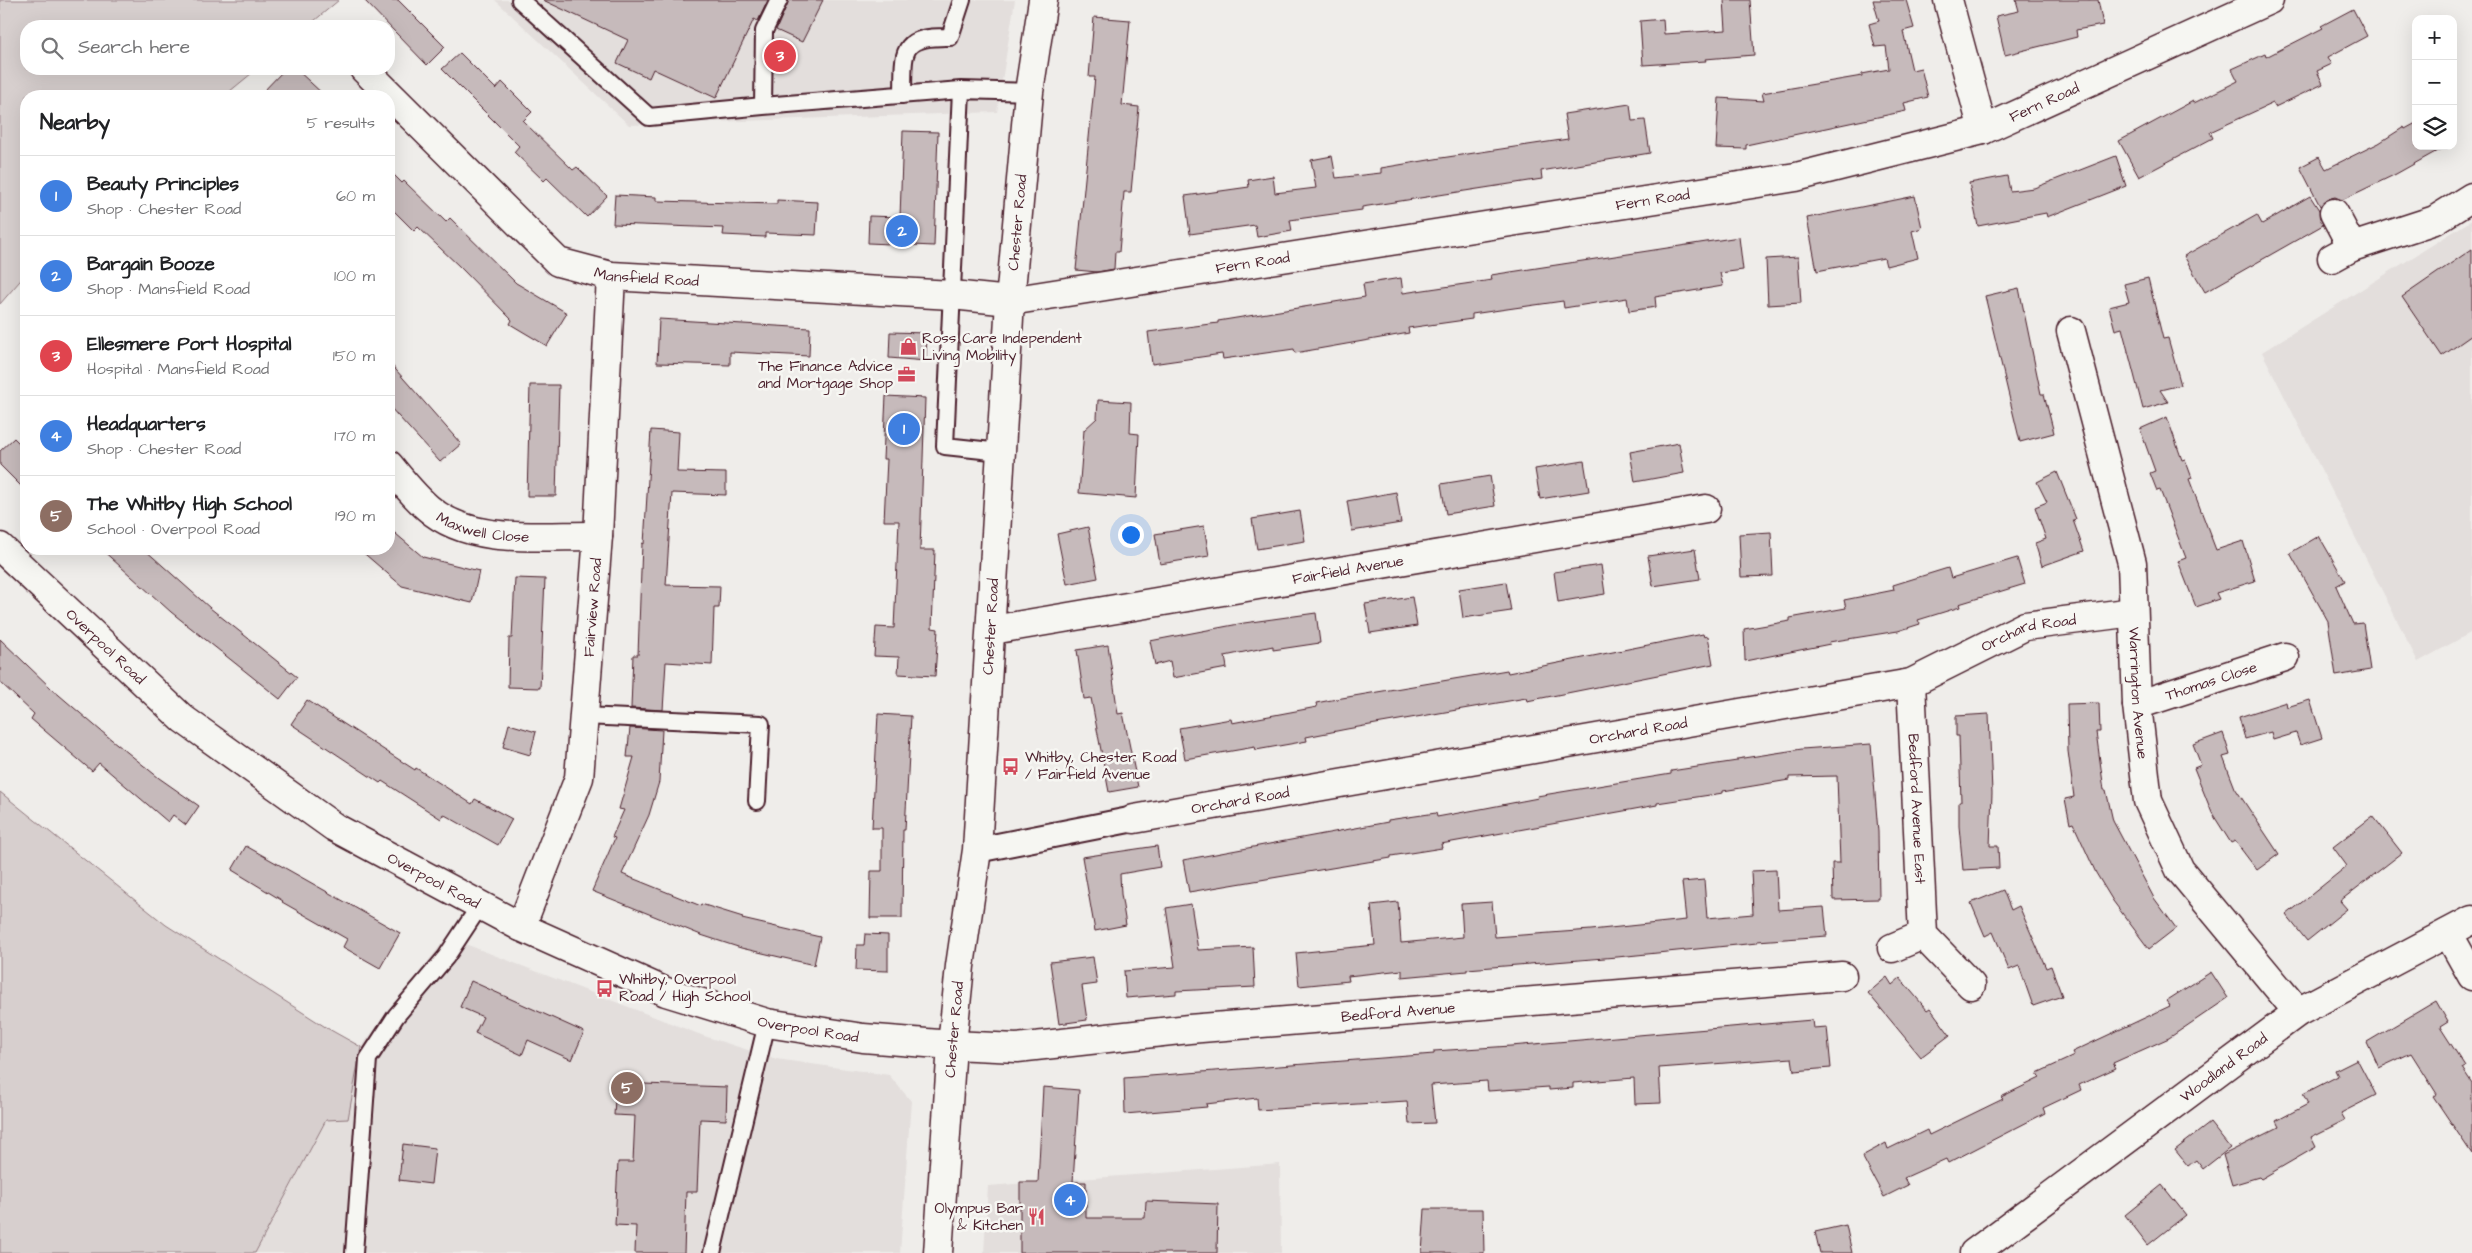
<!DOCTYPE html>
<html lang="en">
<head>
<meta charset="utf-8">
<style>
	body { margin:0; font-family:"Architects Daughter",sans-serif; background:#f2f2f2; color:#202124 }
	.controls { position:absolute; right:15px; top:15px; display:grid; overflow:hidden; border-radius:10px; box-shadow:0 5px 20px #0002 }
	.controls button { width:45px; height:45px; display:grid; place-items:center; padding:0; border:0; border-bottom:1px solid #e0e0e0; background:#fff; color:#202124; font:25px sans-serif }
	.you { position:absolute; left:1130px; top:534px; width:18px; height:18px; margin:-12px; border:4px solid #fff; border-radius:50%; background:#1a73e8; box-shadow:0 0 0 8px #1a73e833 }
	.badge { display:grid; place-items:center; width:32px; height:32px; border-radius:50%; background:#d1495b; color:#fff; font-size:16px; font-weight:700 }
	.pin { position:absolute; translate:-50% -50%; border:2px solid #fff; box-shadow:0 1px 5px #0006 }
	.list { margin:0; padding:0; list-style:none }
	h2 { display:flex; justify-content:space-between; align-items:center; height:65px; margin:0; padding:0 20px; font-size:21px }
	h2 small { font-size:16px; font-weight:400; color:#757577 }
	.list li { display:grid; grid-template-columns:32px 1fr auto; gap:15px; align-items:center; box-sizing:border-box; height:80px; padding:0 20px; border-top:1px solid #e0e0e0 }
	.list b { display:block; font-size:19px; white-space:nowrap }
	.list p { margin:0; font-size:16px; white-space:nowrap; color:#757577 }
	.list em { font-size:16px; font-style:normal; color:#757577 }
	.icon { flex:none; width:28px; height:28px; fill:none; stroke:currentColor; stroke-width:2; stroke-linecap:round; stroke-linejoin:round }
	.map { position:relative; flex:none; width:2472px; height:1253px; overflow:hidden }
	.search { position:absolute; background:#fff; box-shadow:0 5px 20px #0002; left:20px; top:20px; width:375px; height:55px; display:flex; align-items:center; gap:12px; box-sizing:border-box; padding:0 18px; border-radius:20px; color:#757577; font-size:19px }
	.panel { position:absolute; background:#fff; box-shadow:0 5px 20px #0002; left:20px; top:90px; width:375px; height:465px; border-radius:20px }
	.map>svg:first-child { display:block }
	.built { fill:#e3dedc }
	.green { fill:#d7cfce; stroke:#90777c }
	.building { fill:#c6babb; stroke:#4a1f2b }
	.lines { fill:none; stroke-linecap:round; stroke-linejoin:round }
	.service-casing { stroke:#4a1f2b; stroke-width:20 }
	.pedestrian-casing { stroke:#4a1f2b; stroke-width:28 }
	.minor-casing { stroke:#4a1f2b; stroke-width:31 }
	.tertiary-casing { stroke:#4a1f2b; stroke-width:31 }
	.primary-casing { stroke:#4a1f2b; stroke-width:31 }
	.service { stroke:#f6f6f2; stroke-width:16 }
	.pedestrian { stroke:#f6f6f2; stroke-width:24 }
	.minor { stroke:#f6f6f2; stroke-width:28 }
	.tertiary { stroke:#f6f6f2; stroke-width:28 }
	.primary { stroke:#f6f6f2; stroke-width:28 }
	.labels { text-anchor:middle; stroke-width:5; stroke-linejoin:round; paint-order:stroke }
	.street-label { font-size:15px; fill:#4a1f2b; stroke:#f6f6f2 }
	.poi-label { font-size:15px; fill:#4a1f2b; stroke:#f6f6f2; text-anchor:start }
</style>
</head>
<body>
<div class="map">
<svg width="2472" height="1253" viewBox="0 0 2472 1253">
	<rect width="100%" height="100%" fill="#efedea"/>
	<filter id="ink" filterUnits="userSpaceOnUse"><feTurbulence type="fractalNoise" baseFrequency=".02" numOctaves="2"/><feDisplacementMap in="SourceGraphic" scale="10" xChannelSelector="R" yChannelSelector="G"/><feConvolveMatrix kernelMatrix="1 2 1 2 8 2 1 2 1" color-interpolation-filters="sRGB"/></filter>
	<g filter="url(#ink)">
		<!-- built -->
		<path class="built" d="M495 0H1015L997 112 629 125Z
			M2472 220V632L2418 662 2262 352Z
			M447 937 704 1036 776 1059 889 1075 911 1101 900 1253H255L326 1119H348L361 1047Z
			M1280 1164 1281 1253H984L988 1186Z"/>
		<!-- green -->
		<path class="green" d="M0 0H339L308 26H26V69H257L224 96H26V274L0 304Z
			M0 792 166 925 327 1028 361 1047 348 1119 326 1120 255 1253H0Z"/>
		<!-- building -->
		<path class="building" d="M364 0H398L445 47 427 65Z
			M543 0H768L758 21 754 19 716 98 653 69 649 78 617 63 628 40Z
			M789 0H823L802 42 776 30Z
			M1724 0H1750L1754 55 1705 59 1706 61 1643 65 1640 21 1663 19 1664 34 1726 30Z
			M1873 0H1906L1914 28 1903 31 1912 70 1921 68 1928 97 1904 103 1906 111 1746 145V149L1716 148 1719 98 1764 101 1762 93 1862 76V74L1889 69 1886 46 1875 47 1869 24 1879 21Z
			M2016 0H2098L2103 25 2076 30 2077 37 2005 55 1996 16 2019 11Z
			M2353 9 2367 36 2328 57 2332 64 2317 71 2323 84 2275 107 2273 103 2210 132 2213 138 2139 177 2119 141 2193 101 2194 103 2238 81 2232 69 2265 54 2266 57 2323 28 2321 26Z
			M1094 17 1130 20 1122 105 1139 107 1131 192H1124L1119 252H1115L1114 269 1097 272 1076 270 1095 77H1089Z
			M460 53 496 89 502 82 532 112 523 121 573 170 577 167 607 196 587 217 547 178 544 181 514 152 519 146 442 69Z
			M285 69H296L325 96H259Z
			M1630 104 1632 121 1645 120 1650 153 1541 171 1542 179 1362 207V210L1290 220 1292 231 1257 237 1255 225 1190 234 1185 196 1249 187 1248 180 1273 176 1275 193 1316 188 1311 160 1332 156 1336 178 1381 173V168L1441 158 1568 139 1564 114Z
			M2416 123V146H2446L2396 174 2342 200 2335 197 2327 199 2320 206 2300 167 2319 157 2326 169 2379 143 2404 127 2405 129Z
			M903 131 938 132 934 246 868 243 869 216 900 217Z
			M2116 156 2126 186 2047 217 2046 213 1978 226 1969 183 2007 176 2010 191 2034 188Z
			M389 170 402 183 404 181 446 222 450 218 516 283 567 313 547 346 510 324 512 320 460 267 418 227 414 231 389 206Z
			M615 195 656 197V201L777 204V200L818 202 816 235 765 233V237L723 235 724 228 613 224Z
			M1915 196 1922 228 1912 231 1918 258 1886 266 1884 258 1817 271 1807 218Z
			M2310 196 2319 210 2323 225 2205 292 2184 256 2257 215 2262 224Z
			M1739 237 1743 270 1720 273 1723 286 1655 297 1656 307 1629 311 1627 298 1564 308 1563 301 1472 314V319L1408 328 1409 333 1295 353 1294 349 1223 359 1222 354 1152 364 1148 332 1218 323V321L1365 297 1363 284 1401 278 1403 293 1492 280 1491 275Z
			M2472 249V335L2442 356 2402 297Z
			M1798 257 1801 303 1768 305 1766 259Z
			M2148 278 2163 339 2168 338 2181 385 2160 390 2168 402 2143 409 2122 328 2115 330 2109 307 2129 302 2124 284Z
			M2019 288 2041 394H2044L2054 433 2020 442 1985 296Z
			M659 319 810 328 809 356 730 352V365L657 363Z
			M890 332 927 333 926 361 889 358Z
			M389 362 461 444 440 462 389 406Z
			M530 385H559L556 496H527Z
			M886 396 925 398 920 550H935L932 628 938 629 935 676 898 674 899 657 874 656 876 627 894 628 899 521H884L887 459H883Z
			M1098 400 1131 402 1130 433 1139 434 1136 498 1079 493 1084 430 1097 418Z
			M2167 417 2182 460 2185 459 2192 478 2189 479 2216 550 2243 541 2255 581 2216 593 2219 599 2196 607 2178 561 2186 558 2160 490 2157 491 2150 473 2155 471 2140 429Z
			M651 430 679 432 677 472 726 473V495L672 493 666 585 720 586 719 608H714L712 665 666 662 663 710 631 708 633 655H638L642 543 644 544Z
			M14 438 26 450V491L0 465V451Z
			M1679 443 1684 473 1635 482 1630 452Z
			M1584 461 1589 491 1540 499 1535 469Z
			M2057 472 2076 519 2073 520 2084 551 2042 566 2035 543 2046 539 2035 507 2047 502 2037 482Z
			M1490 476 1495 506 1446 514 1441 484Z
			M1396 492 1401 523 1352 531 1347 501Z
			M1300 511 1305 541 1257 549 1252 519Z
			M1204 526 1209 556 1160 564 1155 534Z
			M1088 527 1098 578 1067 584 1057 534Z
			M389 528 423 557 479 571 472 603 402 586 359 549H389Z
			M1771 532 1773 576 1741 577 1739 534Z
			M2319 536 2345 581 2336 586 2353 624 2363 623 2370 670 2336 676 2328 621 2290 553Z
			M101 549H144L210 608 297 677 280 699 171 612Z
			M1695 549 1700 579 1653 586 1648 556Z
			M2017 558 2025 584 1959 604 1960 607 1918 620 1920 624 1898 631 1829 642 1830 644 1745 661 1744 629 1790 621V618L1846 608 1844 600 1894 590 1893 585 1948 568 1951 578Z
			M1601 565 1605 594 1558 602 1554 572Z
			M515 578 545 579 540 688 508 687 509 638H512Z
			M1506 582 1511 611 1463 618 1459 589Z
			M1412 597 1417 626 1370 633 1365 604Z
			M1316 613 1320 643 1273 650V646L1225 656 1227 668 1173 678 1170 661 1155 665 1150 641 1244 623Z
			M1703 634 1704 637 1708 636 1713 664 1552 696 1527 701 1526 698 1347 729 1306 737 1307 741 1256 750 1255 747 1185 759 1179 728 1231 719 1232 723 1317 707 1316 703 1342 698 1507 670 1508 673Z
			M0 639 52 689 101 731 159 778 199 806 186 825 173 815 168 822 99 763 92 771 31 719 34 714 0 682Z
			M1108 645 1118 714 1123 713 1138 787 1109 792 1091 698 1084 699 1077 650Z
			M307 700 415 770 416 768 472 804 475 799 512 819 498 845 443 814 441 819 382 781 380 783 291 724Z
			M2310 700 2322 738 2300 745 2296 733 2273 740 2271 732 2245 739 2239 717 2286 702 2287 707Z
			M2099 703 2100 732H2096L2104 790H2106L2113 821 2154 898 2176 928 2149 949 2113 901 2096 873 2073 823 2070 824 2065 799 2074 797 2068 751 2067 704Z
			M878 714 911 716 905 830H903L902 918H870L871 871H882V828H872Z
			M1989 714 1992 793 1990 846H1998L1999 868 1963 870 1959 826V802H1961L1959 736H1956V716Z
			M509 724 536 732 530 755 503 747Z
			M630 728 662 730 659 782 649 815 622 874 701 906V904L743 917 742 919 820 937 814 965 741 948 701 935 592 891 615 838 612 837 624 810 619 809 634 757H627Z
			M2223 733 2230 755 2223 757 2235 788 2279 854 2257 870 2235 841 2231 843 2212 813 2194 768 2201 765 2193 744Z
			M1871 744 1878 832 1879 899 1833 900 1832 863H1840L1837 776 1789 777V780L1723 791V793L1657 803V805L1441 844 1442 848 1391 856V858L1189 892 1183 860 1388 822V820L1436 813 1437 817 1486 808 1538 798 1537 796 1671 774V771L1737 761V759L1802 749Z
			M2373 816 2402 853 2340 901 2347 909 2307 941 2286 915 2347 866 2333 847Z
			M246 846 400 933 380 968 343 947 347 939 282 902 283 901 232 870Z
			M1157 846 1160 867 1120 874 1121 894 1126 925 1095 931 1082 857Z
			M1776 870 1778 910 1824 907 1827 936 1757 941V943L1617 957 1467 969V971L1402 977V970L1348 976 1349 981 1299 986 1296 953 1375 945 1371 905 1398 902 1401 943 1463 937 1461 904 1492 902 1495 937 1591 930 1686 920 1682 882 1704 880 1707 918 1753 914 1751 871Z
			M2003 890 2011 910 2019 906 2046 968 2051 966 2062 996 2033 1006 2019 966 2009 970 1993 932 1985 936 1971 903Z
			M1191 904 1198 950 1253 947 1255 987 1176 991V994L1126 998 1124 971 1175 967 1166 908Z
			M865 934 888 935V971L856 970 857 945H864Z
			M1093 957 1097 984 1082 986 1087 1020 1059 1024 1050 962Z
			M2211 972 2228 998 2169 1038 2113 1063 2116 1068 2079 1085 2081 1090 2043 1108 2045 1113 1948 1163 1946 1159 1904 1178 1908 1185 1884 1197 1862 1156 1886 1143 1888 1149 1927 1130 1929 1135 2003 1099 2001 1097 2040 1078 2037 1073 2074 1056 2072 1052 2170 1006 2166 1001Z
			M1887 977 1892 985 1900 978 1927 1010 1930 1008 1950 1035 1921 1057 1868 993Z
			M471 981 584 1032 572 1060 528 1040 522 1055 475 1033 483 1017 460 1007Z
			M2436 1001 2448 1022 2440 1027 2465 1066 2462 1068 2472 1083V1154L2433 1096 2437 1094 2411 1053 2379 1068 2367 1042Z
			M1812 1020 1813 1028 1827 1027 1831 1068 1794 1071 1792 1058 1659 1068 1661 1103 1635 1104 1634 1078 1573 1083V1088L1549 1090V1087L1488 1091 1487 1081 1431 1085 1435 1123 1409 1124 1407 1101 1258 1110 1257 1098 1206 1104 1207 1107 1125 1114 1124 1078 1434 1054V1051L1511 1046Z
			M2357 1059 2376 1095 2341 1113 2345 1120 2311 1137 2316 1147 2261 1179 2259 1177 2232 1185 2223 1155 2279 1127 2276 1121 2308 1104 2303 1094 2338 1076 2335 1070Z
			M616 1083 727 1087 726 1120 700 1119 697 1192H686L684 1253H635L636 1226 615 1225 618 1162H633L635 1116 614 1115Z
			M1043 1087 1079 1090 1073 1182H1086V1218H1145L1146 1201 1218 1204 1217 1253H1020V1182H1038Z
			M2210 1123 2230 1148 2203 1169 2196 1160 2188 1166 2175 1150Z
			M403 1144 435 1148 431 1184 399 1180Z
			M2162 1185 2186 1215 2148 1245 2125 1215Z
			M1425 1209H1483L1484 1253H1422Z
			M1846 1225 1852 1253H1820L1815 1232Z"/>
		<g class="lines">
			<defs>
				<path id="service" d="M520 0 649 117 763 106 764 31 779 0
					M903 95C904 52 898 36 950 37L962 0
					M763 106 961 90
					M1001 452 945 446 961 90 1029 92
					M584 716 761 724 757 801
					M354 1253 368 1059 396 1016 446 957 481 904
					M712 1253 767 1023"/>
				<path id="pedestrian" d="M977 850 1134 819"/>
				<g id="minor">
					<path d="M1948 0 1983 130"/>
					<path id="s1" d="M364 69 558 262 611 276 952 295 1010 301 1796 177 1983 130 2269 0"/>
					<path d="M2334 213 2352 247 2435 220 2472 197"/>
					<path d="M2332 258 2352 247"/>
					<path id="s2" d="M2071 331 2132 563 2137 705 2148 801 2180 870 2298 1012"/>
					<path id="s3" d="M389 465C401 480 413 495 428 508 471 546 544 535 598 536"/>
					<path id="s4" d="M992 630 1706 509"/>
					<path id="s5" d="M1911 683 1923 935 1971 985"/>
					<path id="s6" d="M2137 705 2285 657"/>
					<path id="s7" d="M1134 819 1911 683 2025 626 2133 612"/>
					<path id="s8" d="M521 927 579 778 598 536 611 276"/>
					<path d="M2448 933 2472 976"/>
					<path d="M1892 948 1923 935"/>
					<path id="s9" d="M952 1045 1017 1048 1189 1029 1842 976"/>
				</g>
				<g id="tertiary">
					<path id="s10" d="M0 547 183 719 334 827 521 927 666 992 767 1023 863 1038 952 1045"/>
					<path id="s11" d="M1974 1253 2298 1012 2472 920"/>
				</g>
				<g id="primary">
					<path id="s12" d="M938 1253 952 1045 960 966 977 850 1010 301 1029 92 1043 0"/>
				</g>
			</defs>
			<!-- service casing -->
			<use href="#service" class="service-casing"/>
			<!-- pedestrian casing -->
			<use href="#pedestrian" class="pedestrian-casing"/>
			<!-- minor casing -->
			<use href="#minor" class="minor-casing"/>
			<!-- tertiary casing -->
			<use href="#tertiary" class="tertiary-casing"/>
			<!-- primary casing -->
			<use href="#primary" class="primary-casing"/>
			<!-- service -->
			<use href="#service" class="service"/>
			<!-- pedestrian -->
			<use href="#pedestrian" class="pedestrian"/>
			<!-- minor -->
			<use href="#minor" class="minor"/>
			<!-- tertiary -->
			<use href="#tertiary" class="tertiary"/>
			<!-- primary -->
			<use href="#primary" class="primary"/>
		</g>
	</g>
	<!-- icons -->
	<defs>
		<symbol id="shop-bare" viewBox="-9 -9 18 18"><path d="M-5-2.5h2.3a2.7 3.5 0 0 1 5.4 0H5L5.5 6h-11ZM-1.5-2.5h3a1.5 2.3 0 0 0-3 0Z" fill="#d1495b" stroke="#f6f6f2" stroke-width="2.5" paint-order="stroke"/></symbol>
		<symbol id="office-bare" viewBox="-9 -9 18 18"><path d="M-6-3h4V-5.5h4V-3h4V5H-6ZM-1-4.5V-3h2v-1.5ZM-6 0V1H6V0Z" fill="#d1495b" stroke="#f6f6f2" stroke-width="2.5" paint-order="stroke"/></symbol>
		<symbol id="bus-bare" viewBox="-9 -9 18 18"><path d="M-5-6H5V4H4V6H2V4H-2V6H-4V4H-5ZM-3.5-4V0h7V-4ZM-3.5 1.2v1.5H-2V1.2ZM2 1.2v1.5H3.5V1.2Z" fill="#d1495b" stroke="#f6f6f2" stroke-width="2.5" paint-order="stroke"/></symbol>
		<symbol id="restaurant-bare" viewBox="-9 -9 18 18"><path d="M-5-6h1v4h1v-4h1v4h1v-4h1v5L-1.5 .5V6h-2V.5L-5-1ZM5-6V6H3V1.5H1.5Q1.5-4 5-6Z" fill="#d1495b" stroke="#f6f6f2" stroke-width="2.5" paint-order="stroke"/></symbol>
	</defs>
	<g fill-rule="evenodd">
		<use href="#shop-bare" x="896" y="334" width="25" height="25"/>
		<use href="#office-bare" x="894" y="362" width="25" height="25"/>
		<use href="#bus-bare" x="998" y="754" width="25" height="25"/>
		<use href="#bus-bare" x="592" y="976" width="25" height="25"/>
		<use href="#restaurant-bare" x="1024" y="1204" width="25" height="25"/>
	</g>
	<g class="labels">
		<!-- street labels -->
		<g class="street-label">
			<text dy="5" stroke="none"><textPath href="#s1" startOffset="1784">Fern Road</textPath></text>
			<text dy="5" stroke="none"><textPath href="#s1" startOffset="1379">Fern Road</textPath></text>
			<text dy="5" stroke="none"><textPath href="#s12" startOffset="1034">Chester Road</textPath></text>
			<text dy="5" stroke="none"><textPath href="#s1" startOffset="974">Fern Road</textPath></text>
			<text dy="5" stroke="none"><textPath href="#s1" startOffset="364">Mansfield Road</textPath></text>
			<text dy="5" stroke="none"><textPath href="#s3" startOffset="118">Maxwell Close</textPath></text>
			<text dy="5" stroke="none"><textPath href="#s4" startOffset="361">Fairfield Avenue</textPath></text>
			<text dy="5" stroke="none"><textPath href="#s8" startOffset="331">Fairview Road</textPath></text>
			<text dy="5" stroke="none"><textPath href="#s12" startOffset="629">Chester Road</textPath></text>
			<text dy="5" stroke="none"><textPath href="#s7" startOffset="918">Orchard Road</textPath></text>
			<text dy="5" stroke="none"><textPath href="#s10" startOffset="145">Overpool Road</textPath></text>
			<text dy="5" stroke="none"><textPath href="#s6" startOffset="78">Thomas Close</textPath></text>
			<text dy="5" stroke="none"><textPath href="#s2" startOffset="370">Warrington Avenue</textPath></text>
			<text dy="5" stroke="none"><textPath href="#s7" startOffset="512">Orchard Road</textPath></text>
			<text dy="5" stroke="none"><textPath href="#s7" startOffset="108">Orchard Road</textPath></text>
			<text dy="5" stroke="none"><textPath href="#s5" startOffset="126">Bedford Avenue East</textPath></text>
			<text dy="5" stroke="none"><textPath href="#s10" startOffset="550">Overpool Road</textPath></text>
			<text dy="5" stroke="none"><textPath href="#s9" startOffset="448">Bedford Avenue</textPath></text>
			<text dy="5" stroke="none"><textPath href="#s10" startOffset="955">Overpool Road</textPath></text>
			<text dy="5" stroke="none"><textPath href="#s12" startOffset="224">Chester Road</textPath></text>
			<text dy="5" stroke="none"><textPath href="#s11" startOffset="311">Woodland Road</textPath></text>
		</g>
		<!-- poi labels -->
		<g class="poi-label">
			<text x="922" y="343">Ross Care Independent<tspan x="922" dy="17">Living Mobility</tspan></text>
			<text x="893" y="371" text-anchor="end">The Finance Advice<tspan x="893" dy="17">and Mortgage Shop</tspan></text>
			<text x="1025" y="762">Whitby, Chester Road<tspan x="1025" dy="17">/ Fairfield Avenue</tspan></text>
			<text x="619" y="984">Whitby, Overpool<tspan x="619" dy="17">Road / High School</tspan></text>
			<text x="1023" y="1213" text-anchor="end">Olympus Bar<tspan x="1023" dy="17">&amp; Kitchen</tspan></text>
		</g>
	</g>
</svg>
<div class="controls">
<button>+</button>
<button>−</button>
<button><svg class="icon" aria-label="layers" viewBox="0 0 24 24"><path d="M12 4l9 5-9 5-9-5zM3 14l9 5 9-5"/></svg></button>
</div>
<div class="you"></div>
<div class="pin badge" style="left:904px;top:429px;background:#3f7fe0">1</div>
<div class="pin badge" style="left:902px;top:231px;background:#3f7fe0">2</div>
<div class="pin badge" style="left:780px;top:56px;background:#e0444e">3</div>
<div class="pin badge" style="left:1070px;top:1200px;background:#3f7fe0">4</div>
<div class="pin badge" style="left:627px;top:1088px;background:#8d6e63">5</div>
<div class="search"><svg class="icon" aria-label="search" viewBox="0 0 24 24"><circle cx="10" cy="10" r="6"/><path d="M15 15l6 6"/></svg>Search here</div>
<section class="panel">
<h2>Nearby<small>5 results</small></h2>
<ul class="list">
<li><span class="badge" style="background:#3f7fe0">1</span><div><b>Beauty Principles</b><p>Shop · Chester Road</p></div><em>60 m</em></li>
<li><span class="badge" style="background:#3f7fe0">2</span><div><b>Bargain Booze</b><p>Shop · Mansfield Road</p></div><em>100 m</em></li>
<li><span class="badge" style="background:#e0444e">3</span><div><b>Ellesmere Port Hospital</b><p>Hospital · Mansfield Road</p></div><em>150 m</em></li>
<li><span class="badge" style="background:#3f7fe0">4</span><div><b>Headquarters</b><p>Shop · Chester Road</p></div><em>170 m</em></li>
<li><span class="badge" style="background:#8d6e63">5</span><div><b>The Whitby High School</b><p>School · Overpool Road</p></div><em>190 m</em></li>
</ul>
</section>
</div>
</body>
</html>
